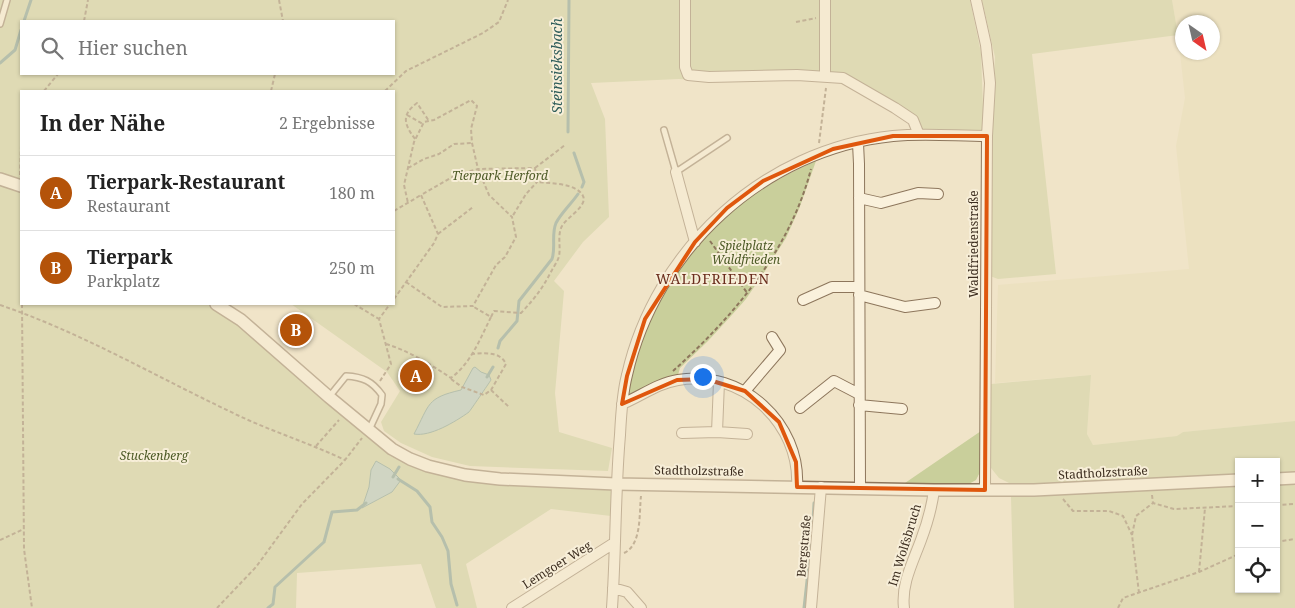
<!DOCTYPE html>
<html lang="de">
<head>
<meta charset="utf-8">
<style>
	body { margin:0; font-family:"Noto Serif",serif; background:#f6f6f6; color:#222 }
	.controls { position:absolute; right:15px; bottom:15px; display:grid; overflow:hidden; border-radius:0px; box-shadow:0 1px 4px #0004 }
	.controls button { width:45px; height:45px; display:grid; place-items:center; padding:0; border:0; border-bottom:1px solid #e0e0e0; background:#fff; color:#222; font:25px sans-serif }
	.compass { position:absolute; left:1175px; top:15px; width:45px; height:45px; border-radius:50%; background:#fff; box-shadow:0 1px 4px #0004; rotate:146deg }
	.you { position:absolute; left:702px; top:376px; width:18px; height:18px; margin:-12px; border:4px solid #fff; border-radius:50%; background:#1a73e8; box-shadow:0 0 0 8px #1a73e833 }
	.badge { display:grid; place-items:center; width:32px; height:32px; border-radius:50%; background:#b45309; color:#fff; font-size:16px; font-weight:700 }
	.pin { position:absolute; translate:-50% -50%; border:2px solid #fff; box-shadow:0 1px 5px #0006 }
	.list { margin:0; padding:0; list-style:none }
	h2 { display:flex; justify-content:space-between; align-items:center; height:65px; margin:0; padding:0 20px; font-size:21px }
	h2 small { font-size:16px; font-weight:400; color:#767676 }
	.list li { display:grid; grid-template-columns:32px 1fr auto; gap:15px; align-items:center; box-sizing:border-box; height:75px; padding:0 20px; border-top:1px solid #e0e0e0 }
	.list b { display:block; font-size:19px; white-space:nowrap }
	.list p { margin:0; font-size:16px; white-space:nowrap; color:#767676 }
	.list em { font-size:16px; font-style:normal; color:#767676 }
	.icon { flex:none; width:28px; height:28px; fill:none; stroke:currentColor; stroke-width:2; stroke-linecap:round; stroke-linejoin:round }
	.map { position:relative; flex:none; width:1295px; height:608px; overflow:hidden }
	.search { position:absolute; background:#fff; box-shadow:0 1px 4px #0004; left:20px; top:20px; width:375px; height:55px; display:flex; align-items:center; gap:12px; box-sizing:border-box; padding:0 18px; border-radius:0px; color:#767676; font-size:19px }
	.panel { position:absolute; background:#fff; box-shadow:0 1px 4px #0004; left:20px; top:90px; width:375px; height:215px; border-radius:0px }
	.map>svg:first-child { display:block }
	.farmland { fill:#e6deb5; fill-rule:evenodd }
	.green { fill:#c9cf9b; fill-rule:evenodd }
	.water { fill:#a9c4bc; stroke:#6f938a }
	.lines { fill:none; stroke-linecap:round; stroke-linejoin:round }
	.stream { stroke:#6f938a; stroke-width:3 }
	.service-casing { stroke:#8d765c; stroke-width:8 }
	.minor-casing { stroke:#8d765c; stroke-width:12 }
	.tertiary-casing { stroke:#8d765c; stroke-width:14 }
	.path { stroke:#8d765c; stroke-width:2; stroke-dasharray:4 2.5; stroke-linecap:butt }
	.service { stroke:#faf1dc; stroke-width:5 }
	.minor { stroke:#faf1dc; stroke-width:10 }
	.tertiary { stroke:#faf1dc; stroke-width:11 }
	.marked { fill:none; stroke:#df570d; stroke-width:4; stroke-linejoin:round }
	.labels { text-anchor:middle; stroke-width:4; stroke-linejoin:round; paint-order:stroke }
	.park-label { font-size:12px; font-style:italic; fill:#4d5a26; stroke:#f7eed8 }
	.street-label { font-size:12px; fill:#3d2e20; stroke:#f7eed8 }
	.water-label { font-size:14px; font-style:italic; fill:#2f5d5a; stroke:#f7eed8 }
	.neighbourhood-label { font-size:14px; letter-spacing:1px; fill:#6b2e1e; stroke:#f7eed8 }
</style>
</head>
<body>
<div class="map">
<svg width="1295" height="608" viewBox="0 0 1295 608">
	<rect width="100%" height="100%" fill="#f0e4c8"/>
	<!-- farmland -->
	<path class="farmland" d="M1172 0H1295V421L1183 432 1178 436 1093 445 1087 434 1091 375 995 383 998 285 1189 269 1176 146 1185 98 1178 35ZM1182 22H1212V52H1182Z"/>
	<!-- green -->
	<path class="green" d="M0 0H970L981 53 984 134 926 132 909 119 840 81 815 77 710 81 679 79 591 83 605 119 609 217 583 242 554 281 564 291 555 393 559 432 612 448 608 471 470 466 432 457 401 443 384 431 381 422 400 391 387 372 291 304H394V91H21V304H209L235 321 427 471 611 489V516L551 509 466 564 477 608H436L421 564 297 573 296 608H0ZM21 21H394V74H21ZM376 461 392 492 362 508 369 487 371 470Z
		M982 0H1172L1178 35 1032 54 1056 274 998 279 990 276 991 132 995 57Z
		M816 161 799 209 786 238 765 271 746 299 731 316 708 341 680 368 678 375 650 384 632 395 628 393C627 378 637 353 643 338 661 287 696 237 740 204 763 186 790 173 816 161Z
		M1091 375 1087 434 1093 445 1177 436 1183 432 1295 421V608H1014L1011 497 1009 483 999 478 991 468V384ZM1239 462H1276V589H1239Z
		M981 431V470L976 480 967 485 905 483Z"/>
	<!-- water -->
	<path class="water" d="M475 367 481 372 489 375 491 380C489 383 470 411 469 412 455 422 430 437 414 434 430 404 426 398 461 390L473 368Z
		M376 461 390 469 401 480 392 492 362 508 369 487 371 470Z"/>
	<g class="lines">
		<!-- stream -->
		<path class="stream" d="M24 21 31 0
			M0 63 15 50 21 30
			M568 132 569 0
			M574 153 584 182 582 187
			M498 348 500 341 517 321 519 301 552 259C556 248 551 235 556 223 561 213 572 203 578 194
			M487 377 493 367
			M393 477 399 467
			M398 479 417 491 430 507 432 522 442 537 448 551 451 584 457 605
			M813 521 814 503
			M268 608 273 604 275 587 324 542 332 512 357 510 366 503
			M804 608 811 545"/>
		<defs>
			<path id="service" d="M0 24 7 0
				M664 130 676 172 727 138
				M329 397 346 376C363 377 372 381 382 395L381 404 369 430"/>
			<path id="minor" d="M685 0V67L688 75 709 77 797 75 843 78 895 108 913 120 919 135
				M976 0 986 45 990 83 987 136 985 490
				M825 76V0
				M858 143 859 164 860 488
				M676 172 695 242
				M859 198 881 203 918 193 938 194
				M859 295 905 307 935 303
				M803 300 832 287H859
				M745 391 780 350 772 337
				M622 404C641 396 658 383 678 380 742 369 801 423 797 487
				M859 405 902 409
				M800 408 834 381 859 394
				M717 432 719 382
				M682 433 717 432 747 434
				M613 588 627 592 641 608
				M512 608 614 543
				M612 608C616 550 615 492 620 435 621 415 622 394 627 375 655 250 764 149 893 136 924 133 956 136 987 136
				M811 608 821 487
				M904 608C901 584 913 562 921 540 927 524 932 506 934 490"/>
			<path id="tertiary" d="M0 179 21 186
				M216 304 241 320 329 397 392 449 410 459 428 466 465 475 500 479 616 484 934 490H1034L1239 480
				M1276 479 1295 478"/>
		</defs>
		<!-- service casing -->
		<use href="#service" class="service-casing"/>
		<!-- minor casing -->
		<use href="#minor" class="minor-casing"/>
		<!-- tertiary casing -->
		<use href="#tertiary" class="tertiary-casing"/>
		<!-- path -->
		<path class="path" d="M279 0 283 21
			M84 21 88 0
			M796 22 816 18
			M44 91 58 74
			M271 91 275 74
			M385 91 406 71 483 33 499 22 508 0
			M407 115 423 124
			M415 139C404 124 401 115 417 103L429 121
			M819 143 826 88
			M408 168 424 159 439 154 454 144 472 143
			M535 168 565 145
			M20 175 21 146
			M394 211 421 195
			M438 234 473 207
			M710 241 748 294
			M406 282 442 307 473 306 496 265 505 257 516 237 512 217 489 195 478 169 472 143 471 129 477 106 471 100 434 120 424 122 414 142 404 185 408 203
			M740 282H755
			M394 299 434 243 438 234 421 195 456 175 478 169 535 168 537 182 526 194 512 217
			M22 304 24 549 32 608
			M354 304 379 319
			M0 305C80 332 153 375 229 411 267 430 307 442 345 460
			M491 317 494 311 521 313C536 297 542 289 552 270 554 266 558 261 559 256 561 247 557 235 562 226 566 218 588 206 583 196 577 183 548 183 537 182
			M386 344C409 351 430 364 451 378 471 363 480 339 491 317L474 307
			M673 371C734 316 790 250 811 169
			M451 379 462 387 484 395 491 390 506 364C500 351 484 353 472 354
			M380 381 391 364 379 319 390 304
			M491 390 509 407
			M316 446 339 420
			M1152 495 1153 503 1174 509 1239 506
			M1063 499 1073 511H1109L1123 516 1132 535
			M1276 505 1295 504
			M0 540 24 529
			M1276 542 1295 539
			M624 553C642 545 639 513 641 496
			M1199 572 1205 508
			M1139 593 1132 535 1136 516 1153 503
			M217 608 256 567 302 504 345 460 362 438
			M1118 608 1123 598 1199 572 1239 554"/>
		<!-- service -->
		<use href="#service" class="service"/>
		<!-- minor -->
		<use href="#minor" class="minor"/>
		<!-- tertiary -->
		<use href="#tertiary" class="tertiary"/>
	</g>
	<!-- marked area -->
	<path d="M0 0H1295V608H0ZM893 136H987L985 490 797 487 796 462 779 422 745 391 706 379 677 380 622 404 627 376 645 319 695 242 727 208 763 181 833 149Z" fill="#f0e4c8" fill-opacity=".55" fill-rule="evenodd"/>
	<path class="marked" d="M893 136H987L985 490 797 487 796 462 779 422 745 391 706 379 677 380 622 404 627 376 645 319 695 242 727 208 763 181 833 149Z"/>
	<g class="labels">
		<!-- park labels -->
		<g class="park-label">
			<text x="500" y="180">Tierpark Herford</text>
			<text x="746" y="250">Spielplatz<tspan x="746" dy="14">Waldfrieden</tspan></text>
			<text x="154" y="460">Stuckenberg</text>
		</g>
		<!-- street labels -->
		<g class="street-label">
			<text transform="translate(974 244) rotate(-90)" y="4">Waldfriedenstraße</text>
			<text transform="translate(699 471) rotate(1)" y="4">Stadtholzstraße</text>
			<text transform="translate(1103 473) rotate(-3)" y="4">Stadtholzstraße</text>
			<text transform="translate(905 545) rotate(-73)" y="4">Im Wolfsbruch</text>
			<text transform="translate(804 546) rotate(-85)" y="4">Bergstraße</text>
			<text transform="translate(557 565) rotate(-32)" y="4">Lemgoer Weg</text>
		</g>
		<!-- water labels -->
		<g class="water-label">
			<text transform="translate(557 66) rotate(-90)" y="5">Steinsieksbach</text>
		</g>
		<!-- neighbourhood labels -->
		<g class="neighbourhood-label">
			<text x="713" y="284">WALDFRIEDEN</text>
		</g>
	</g>
</svg>
<div class="controls">
<button>+</button>
<button>−</button>
<button><svg class="icon" aria-label="locate" viewBox="0 0 24 24"><circle cx="12" cy="12" r="6"/><path d="M12 2v4M12 18v4M2 12h4M18 12h4"/></svg></button>
</div>
<svg class="compass" viewBox="-18 -18 36 36"><path d="M0-13l5 13h-10z" fill="#e53935"/><path d="M0 13l5-13h-10z" fill="#767676"/></svg>
<div class="you"></div>
<div class="pin badge" style="left:416px;top:376px">A</div>
<div class="pin badge" style="left:296px;top:330px">B</div>
<div class="search"><svg class="icon" aria-label="search" viewBox="0 0 24 24"><circle cx="10" cy="10" r="6"/><path d="M15 15l6 6"/></svg>Hier suchen</div>
<section class="panel">
<h2>In der Nähe<small>2 Ergebnisse</small></h2>
<ul class="list">
<li><span class="badge">A</span><div><b>Tierpark-Restaurant</b><p>Restaurant</p></div><em>180 m</em></li>
<li><span class="badge">B</span><div><b>Tierpark</b><p>Parkplatz</p></div><em>250 m</em></li>
</ul>
</section>
</div>
</body>
</html>
